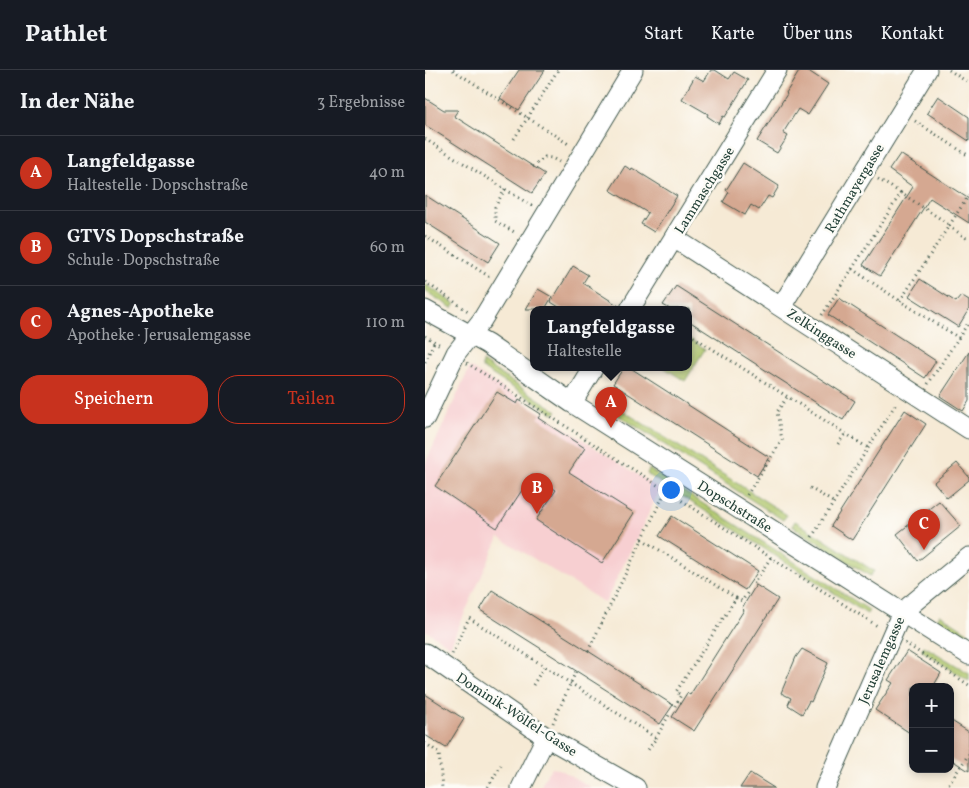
<!DOCTYPE html>
<html lang="de">
<head>
<meta charset="utf-8">
<style>
	body { margin:0; font-family:Vollkorn,serif; background:#242831; color:#f1f3f6 }
	.controls { position:absolute; right:15px; bottom:15px; display:grid; overflow:hidden; border-radius:10px; box-shadow:0 2px 8px #0003 }
	.controls button { width:45px; height:45px; display:grid; place-items:center; padding:0; border:0; border-bottom:1px solid #363941; background:#171b24; color:#f1f3f6; font:25px sans-serif }
	.you { position:absolute; left:245px; top:419px; width:18px; height:18px; margin:-12px; border:4px solid #fff; border-radius:50%; background:#1a73e8; box-shadow:0 0 0 8px #1a73e833 }
	.badge { display:grid; place-items:center; width:32px; height:32px; border-radius:50%; background:#c8321e; color:#fff; font-size:16px; font-weight:700 }
	.pin { position:absolute; translate:-50% -41px; filter:drop-shadow(0 1px 2px #0008) }
	.pin::after { content:''; position:absolute; top:26px; width:18px; height:15px; background:inherit; clip-path:polygon(0 0,100% 0,50% 100%) }
	.popup { position:absolute; left:105px; top:236px; width:162px; height:65px; box-sizing:border-box; display:grid; place-content:center; border-radius:10px; background:#171b24; filter:drop-shadow(0 1px 4px #0005); font-size:16px; white-space:nowrap; color:#9ea1a6 }
	.popup b { font-size:19px; color:#f1f3f6 }
	.popup::after { content:''; position:absolute; left:50%; top:100%; margin-left:-10px; border:10px solid transparent; border-top-color:#171b24 }
	.list { margin:0; padding:0; list-style:none }
	h2 { display:flex; justify-content:space-between; align-items:center; height:65px; margin:0; padding:0 20px; font-size:21px }
	h2 small { font-size:16px; font-weight:400; color:#9ea1a6 }
	.list li { display:grid; grid-template-columns:32px 1fr auto; gap:15px; align-items:center; box-sizing:border-box; height:75px; padding:0 20px; border-top:1px solid #363941 }
	.list b { display:block; font-size:19px; white-space:nowrap }
	.list p { margin:0; font-size:16px; white-space:nowrap; color:#9ea1a6 }
	.list em { font-size:16px; font-style:normal; color:#9ea1a6 }
	.actions { display:flex; gap:10px; padding:15px 20px }
	.actions a { flex:1; padding:11px 0; border:1px solid #c8321e; border-radius:20px; text-align:center; font-size:18px; color:#c8321e }
	.actions .main { background:#c8321e; color:#fff }
	.map { position:relative; flex:none; width:544px; height:718px; overflow:hidden }
	header { display:flex; align-items:center; gap:30px; box-sizing:border-box; height:70px; padding:0 25px; background:#171b24; border-bottom:1px solid #363941 }
	header strong { font-size:24px }
	nav { display:flex; gap:28px; margin-inline-start:auto; font-size:18px }
	main { display:flex }
	aside { flex:1; background:#171b24 }
	.map>svg:first-child { display:block }
	.built { fill:#f7cfd1 }
	.green { fill:#aec56a; stroke:#66814f }
	.building { fill:#d5a891 }
	.lines { fill:none; stroke-linecap:round; stroke-linejoin:round }
	.minor-casing { stroke:#3f574c; stroke-width:21 }
	.path { stroke:#3f574c; stroke-width:3; stroke-dasharray:1 4; stroke-linecap:butt }
	.minor { stroke:#fff; stroke-width:19 }
	.labels { text-anchor:middle; stroke-width:5; stroke-linejoin:round; paint-order:stroke }
	.street-label { font-size:14px; fill:#1f3d34; stroke:#fdfcf7 }
</style>
</head>
<body>
<header>
<strong>Pathlet</strong>
<nav><a>Start</a><a>Karte</a><a>Über uns</a><a>Kontakt</a></nav>
</header>
<main>
<aside>
<h2>In der Nähe<small>3 Ergebnisse</small></h2>
<ul class="list">
<li><span class="badge">A</span><div><b>Langfeldgasse</b><p>Haltestelle · Dopschstraße</p></div><em>40 m</em></li>
<li><span class="badge">B</span><div><b>GTVS Dopschstraße</b><p>Schule · Dopschstraße</p></div><em>60 m</em></li>
<li><span class="badge">C</span><div><b>Agnes-Apotheke</b><p>Apotheke · Jerusalemgasse</p></div><em>110 m</em></li>
</ul>
<div class="actions"><a class="main">Speichern</a><a>Teilen</a></div>
</aside>
<div class="map">
<svg width="544" height="718" viewBox="0 0 544 718">
	<rect width="100%" height="100%" fill="#fdfcf7"/>
	<filter id="ink" filterUnits="userSpaceOnUse"><feTurbulence type="fractalNoise" baseFrequency=".02" numOctaves="2"/><feDisplacementMap in="SourceGraphic" scale="10" xChannelSelector="R" yChannelSelector="G"/><feConvolveMatrix kernelMatrix="1 2 1 2 8 2 1 2 1" color-interpolation-filters="sRGB"/></filter>
	<filter id="wash" filterUnits="userSpaceOnUse"><feTurbulence type="fractalNoise" baseFrequency=".0096" numOctaves="4" result="noise"/><feDisplacementMap in="SourceGraphic" scale="20" xChannelSelector="R" yChannelSelector="G"/><feGaussianBlur stdDeviation="1.12" result="paint"/><feColorMatrix in="noise" values="0 0 0 0 0 0 0 0 0 0 0 0 0 0 0 0 0 1.4 0 .05"/><feComposite in="paint" operator="in"/></filter>
	<g filter="url(#wash)">
		<rect width="100%" height="100%" fill="#f6ead5"/>
		<!-- built -->
		<path class="built" d="M45 297 233 418 234 422 180 533 74 467 25 576 0 560V394Z
			M127 698 134 699 167 718H115L123 702Z"/>
		<!-- green -->
		<path class="green" d="M0 214 30 234 27 238 0 221Z
			M264 268 280 279 260 311 238 297H264Z
			M57 292 132 341 129 344 57 298Z
			M176 330H181L362 445 358 450 174 333Z
			M224 399 441 538 444 540 442 544 222 404Z
			M370 451 449 501 445 506 367 456Z
			M515 544 544 563V569L512 549Z
			M499 576 544 603V611L496 580Z"/>
		<g id="blocks">
			<!-- building -->
			<path class="building" d="M94 0H120L94 40 75 28Z
				M286 0H290L304 9 309 2 323 10 300 47 298 46 294 54 282 46 283 44 257 29 270 6 279 11Z
				M375 0H382L403 14 383 45 373 39 358 63 363 66 352 83 332 71 362 24 361 23Z
				M513 26 544 47V71L502 43Z
				M0 28 19 40H33L29 46 120 104 107 123 0 55Z
				M475 84 544 129V153L505 128 455 206 438 195 488 117 464 100Z
				M318 93 354 116 347 128 343 126 334 140 326 135 320 145 298 132 304 122 301 120Z
				M200 96 206 100 207 98 252 126 229 162 216 154 223 143 185 120Z
				M0 125 75 173 63 192 0 152Z
				M148 196 163 205 158 213 194 236V239H137L126 232Z
				M495 209 531 232 536 226 544 231V239L533 257 484 226Z
				M251 216 430 331 418 350 264 251V239H245L238 235Z
				M113 219 127 227 120 239H101Z
				M414 228 511 291 500 308 403 245Z
				M544 282V331L538 341 515 326Z
				M199 297H204L344 387 332 406 188 314Z
				M72 322 92 334 94 330 116 344 113 348 160 378 144 402 209 443 177 493 111 450 131 420 107 405 72 458 10 416Z
				M480 340 501 354 427 470 406 456Z
				M532 393 544 407V410L522 428 509 412Z
				M514 431 536 456 493 491 472 464Z
				M247 446 333 501 320 520 234 466Z
				M331 515 353 529 269 661 247 647 262 623 265 625 294 579 319 540 317 538Z
				M67 520 248 635 235 654 55 540Z
				M377 579 403 593 386 632 384 631 377 644 363 635 366 628 356 623 371 587Z
				M482 581 516 603 508 617H488V665L450 640 468 613 463 610Z
				M0 624 39 649 21 678 0 665Z
				M525 650 544 662V701L525 689Z
				M325 703 349 718H315Z"/>
		</g>
	</g>
	<g filter="url(#ink)">
		<use href="#blocks" fill-opacity="0" stroke="#3f574c" stroke-width="1"/>
		<g class="lines">
			<defs>
				<path id="minor" d="M249 168 544 359
					M356 237 502 0
					M205 239 352 0
					M0 240 62 274 147 333 544 585
					M147 333 169 297
					M0 348 31 283 57 250 208 0
					M0 583 121 667 211 718
					M96 718 121 667
					M400 718 477 542 544 487"/>
			</defs>
			<!-- minor casing -->
			<use href="#minor" class="minor-casing"/>
			<!-- path -->
			<path class="path" d="M28 0 145 75
				M524 0 544 13
				M0 3 2 0
				M490 51 544 86
				M0 69 107 136
				M89 69 133 0
				M108 97 120 87 127 88 134 92
				M453 109 476 123
				M80 119 70 137V151L91 163
				M524 156 544 170
				M0 166 65 207
				M427 199 476 123 525 155
				M0 212 43 241
				M397 245 427 199 475 231
				M264 264 443 378
				M0 266 17 276
				M534 268 475 231 544 125
				M0 292 9 272
				M42 293 454 557
				M503 314 544 252
				M413 374 420 364
				M385 418 408 432
				M322 425 357 370 352 342 362 327
				M387 467 472 332
				M217 469 311 528 251 622 256 625 250 636
				M329 514 346 487
				M311 528 317 531 323 522
				M480 573 544 615
				M163 581 241 420
				M27 584 44 548 231 668 223 680
				M108 615 119 597
				M128 653 151 601
				M231 668 244 645
				M0 673 14 683 17 718
				M63 717 76 695
				M521 718 544 684"/>
			<!-- minor -->
			<use href="#minor" class="minor"/>
		</g>
	</g>
	<g class="labels">
		<!-- street labels -->
		<g class="street-label">
			<text transform="translate(429 118) rotate(-59)" y="5">Rathmayergasse</text>
			<text transform="translate(279 120) rotate(-58)" y="5">Lammaschgasse</text>
			<text transform="translate(397 263) rotate(33)" y="5">Zelkinggasse</text>
			<text transform="translate(310 436) rotate(32)" y="5">Dopschstraße</text>
			<text transform="translate(456 590) rotate(-66)" y="5">Jerusalemgasse</text>
			<text transform="translate(92 644) rotate(33)" y="5">Dominik-Wölfel-Gasse</text>
		</g>
	</g>
</svg>
<div class="controls">
<button>+</button>
<button>−</button>
</div>
<div class="you"></div>
<div class="pin badge" style="left:186px;top:358px">A</div>
<div class="popup"><b>Langfeldgasse</b>Haltestelle</div>
<div class="pin badge" style="left:112px;top:444px">B</div>
<div class="pin badge" style="left:499px;top:480px">C</div>
</div>
</main>
</body>
</html>
